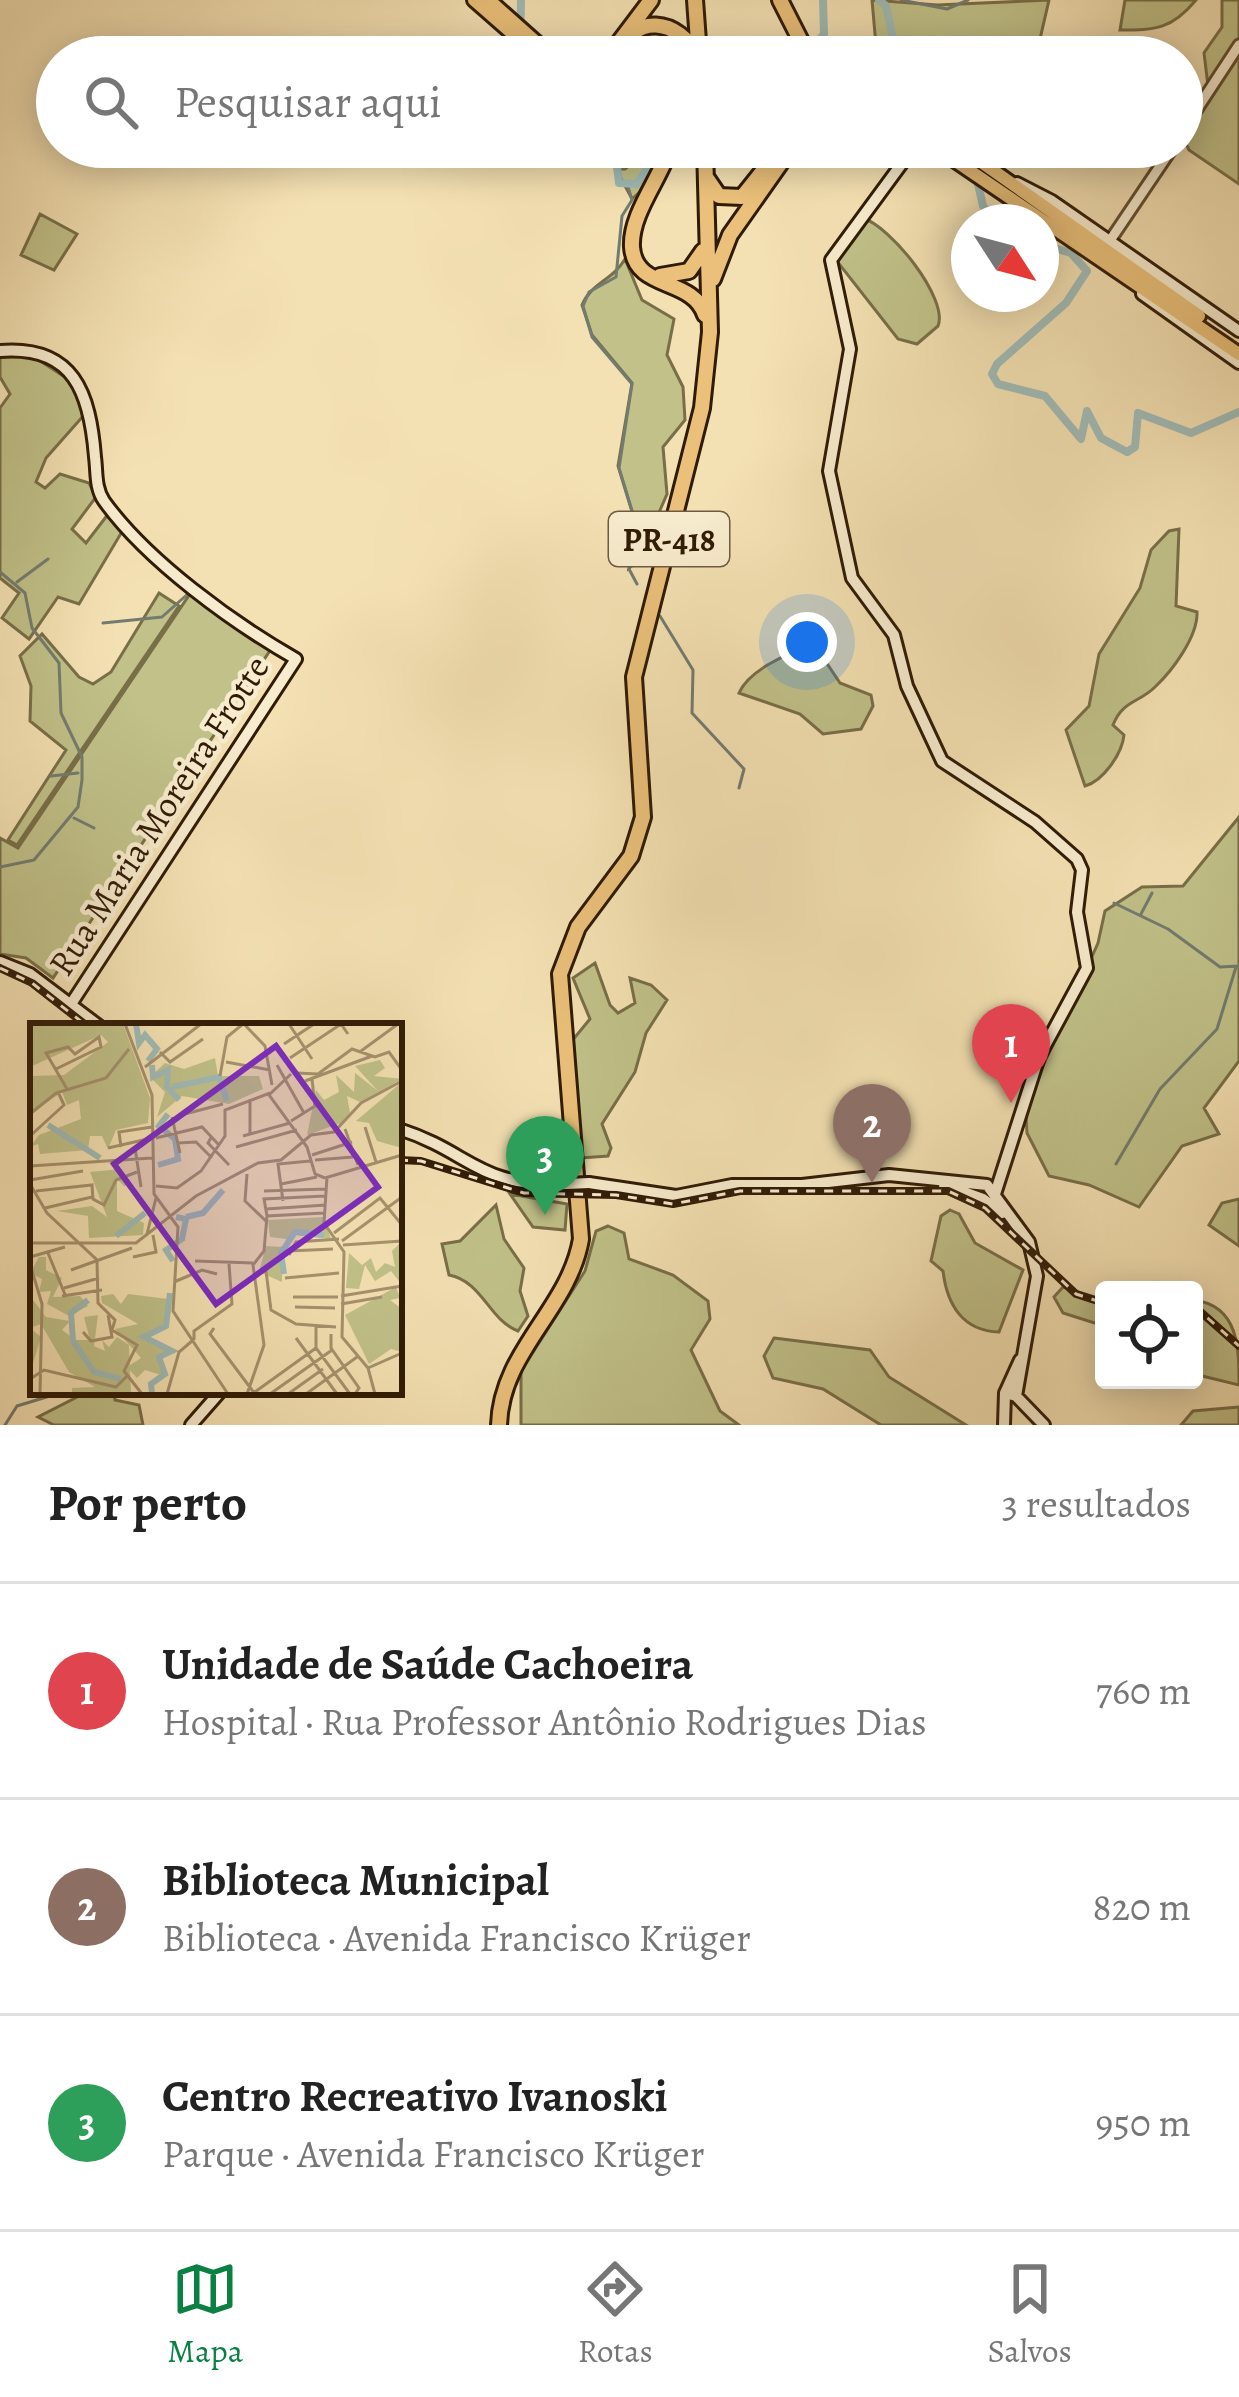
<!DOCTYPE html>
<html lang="pt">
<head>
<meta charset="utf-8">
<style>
	body { margin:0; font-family:Alegreya,serif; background:#f6f6f6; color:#222 }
	.controls { position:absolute; right:36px; bottom:36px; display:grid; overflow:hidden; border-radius:12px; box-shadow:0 6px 30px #0003 }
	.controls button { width:108px; height:108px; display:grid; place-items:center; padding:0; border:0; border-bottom:3px solid #e0e0e0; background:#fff; color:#222; font:60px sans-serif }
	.compass { position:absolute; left:951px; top:204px; width:108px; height:108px; border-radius:50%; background:#fff; box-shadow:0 6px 30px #0003; rotate:126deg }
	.you { position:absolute; left:807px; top:642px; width:42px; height:42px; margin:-30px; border:9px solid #fff; border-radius:50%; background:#1a73e8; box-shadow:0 0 0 18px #1a73e833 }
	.badge { display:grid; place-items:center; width:78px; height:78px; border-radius:50%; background:#0b8043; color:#fff; font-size:39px; font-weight:700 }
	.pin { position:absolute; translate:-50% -99px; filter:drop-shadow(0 3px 6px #0008) }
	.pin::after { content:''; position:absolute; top:63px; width:42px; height:36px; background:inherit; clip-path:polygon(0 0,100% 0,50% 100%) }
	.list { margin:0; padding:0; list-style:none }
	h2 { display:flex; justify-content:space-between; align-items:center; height:156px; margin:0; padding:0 48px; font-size:51px }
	h2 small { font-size:39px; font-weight:400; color:#767676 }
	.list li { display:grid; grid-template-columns:78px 1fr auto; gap:36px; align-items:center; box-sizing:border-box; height:216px; padding:0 48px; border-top:3px solid #e0e0e0 }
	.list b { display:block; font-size:45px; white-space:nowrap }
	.list p { margin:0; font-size:39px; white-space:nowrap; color:#767676 }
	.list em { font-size:39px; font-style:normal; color:#767676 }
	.icon { flex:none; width:66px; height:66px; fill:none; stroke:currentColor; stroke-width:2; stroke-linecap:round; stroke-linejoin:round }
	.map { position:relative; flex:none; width:1239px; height:1425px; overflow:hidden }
	.search { position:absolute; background:#fff; box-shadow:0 6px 30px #0003; left:36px; right:36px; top:36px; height:132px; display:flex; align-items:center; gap:30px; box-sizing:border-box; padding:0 42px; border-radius:66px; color:#767676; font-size:45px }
	.sheet { height:804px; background:#fff }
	nav { display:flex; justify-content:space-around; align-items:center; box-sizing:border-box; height:168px; border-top:3px solid #e0e0e0; background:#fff; font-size:33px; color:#767676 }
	nav a { display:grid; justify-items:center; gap:6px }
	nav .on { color:#0b8043 }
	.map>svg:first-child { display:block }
	.green { fill:#c1c189; stroke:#786e48; stroke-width:3 }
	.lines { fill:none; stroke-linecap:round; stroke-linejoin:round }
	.stream { stroke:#737b70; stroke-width:3 }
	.river { stroke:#a0bbb7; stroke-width:8 }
	.tertiary-casing { stroke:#614c31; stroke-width:15 }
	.secondary-casing { stroke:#301b06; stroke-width:16 }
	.primary-casing { stroke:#301b06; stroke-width:18 }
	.trunk-casing { stroke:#301b06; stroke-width:20 }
	.tertiary { stroke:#f8ecce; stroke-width:9 }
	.secondary { stroke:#f8ecce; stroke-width:10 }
	.primary { stroke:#eac07a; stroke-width:12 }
	.trunk { stroke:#eac07a; stroke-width:14 }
	.rail-casing { stroke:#301b06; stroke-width:8 }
	.rail { stroke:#f8ecce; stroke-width:3; stroke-dasharray:9; stroke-linecap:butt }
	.secondary-bridge-casing { stroke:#301b06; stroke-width:16; stroke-linecap:butt }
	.secondary-bridge { stroke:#f8ecce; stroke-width:10 }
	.labels { text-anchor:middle; stroke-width:9; stroke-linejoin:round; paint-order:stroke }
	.shield { fill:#f8ecce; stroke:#6c5a42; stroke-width:3 }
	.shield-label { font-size:33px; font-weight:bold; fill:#301b06 }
	.street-label { font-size:36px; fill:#301b06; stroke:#f8ecce }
	.inset-river { fill:none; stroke:#a0bbb7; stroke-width:6 }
	.inset-road { fill:none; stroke:#a6926e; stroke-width:3 }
	.view { fill:#7b2cbf; fill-opacity:0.15; stroke:#7b2cbf; stroke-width:6 }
	.inset-edge { fill:none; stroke:#301b06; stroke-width:6 }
</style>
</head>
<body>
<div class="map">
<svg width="1239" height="1425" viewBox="0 0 1239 1425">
	<rect width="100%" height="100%" fill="#f4e1b3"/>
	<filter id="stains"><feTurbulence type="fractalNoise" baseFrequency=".00167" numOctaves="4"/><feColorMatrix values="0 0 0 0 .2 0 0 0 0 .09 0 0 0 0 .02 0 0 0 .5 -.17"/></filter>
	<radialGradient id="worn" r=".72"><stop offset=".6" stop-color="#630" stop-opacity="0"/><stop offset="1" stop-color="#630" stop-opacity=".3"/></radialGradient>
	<!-- green -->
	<path class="green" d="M872 0 937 5 1049 0 1037 52 993 45 974 57H877Z
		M1125 0H1196C1172 29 1156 30 1120 30Z
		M1222 0H1239V184L1189 150 1185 141 1209 94 1204 53 1222 27Z
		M652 147 663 152 647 186 632 199 616 169H625Z
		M40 214 77 234 54 270 21 255Z
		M862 218C890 225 949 299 938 326L917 344 898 339 836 260Z
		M625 259 642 300 674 319 667 355 683 387 685 420 663 447 667 494 638 561 629 568 637 528 618 466 632 383 592 335 582 305C591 283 613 280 625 259Z
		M5 354 31 355 77 385 84 415 46 458 36 482 45 488 60 474 89 483 96 497 72 529 86 543 109 513 123 530 79 604 58 597 29 639 2 618 19 593 0 578V408L10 394 0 377V356Z
		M1179 529 1176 606 1197 612C1198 636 1173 670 1155 687 1139 703 1123 700 1113 725L1124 735C1122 754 1103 781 1085 786L1066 730 1089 706 1099 654 1140 588 1151 550 1169 531Z
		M192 591 271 649 53 978 26 958 0 954V838L18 848Z
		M159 593 179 606 17 845 8 840 66 750 30 721 31 686 20 656 42 634 79 677 93 684 111 672Z
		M809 649 820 653 840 683 871 695 873 706 861 729 823 734 800 714 739 693C748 672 786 652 809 649Z
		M1239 817V1061L1204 1108 1219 1134 1182 1146 1139 1207 1089 1185 1049 1176 1027 1133 1026 1116 1039 1075 1098 943 1105 911 1142 887 1183 886Z
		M595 963 610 1005 618 1013 635 1003 630 978 651 985 667 1000 646 1033 635 1072 602 1124 611 1148 608 1156 581 1158 571 1042 590 1019 573 978Z
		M510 1194 567 1204 565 1230 533 1227Z
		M1239 1199V1246L1209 1225 1222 1203Z
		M496 1205 504 1239 524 1268 520 1291 528 1316 518 1331C490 1321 482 1281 449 1275L442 1244 460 1241Z
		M950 1210 959 1214 975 1243 1023 1270 999 1332C963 1331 947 1305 943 1271L931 1261 941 1216Z
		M608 1226 624 1233 629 1259 673 1275 708 1301 710 1319 691 1350 720 1411 739 1425H521V1371L585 1271 596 1231Z
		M1063 1287 1104 1300V1326L1063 1313 1054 1297Z
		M1194 1300C1239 1306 1239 1348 1239 1385L1194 1374Z
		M774 1338 870 1350 889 1377 966 1425H881L823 1389 773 1378 764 1356Z
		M87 1392H114L115 1400 139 1405 143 1425H54L38 1417Z
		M1239 1407V1425H1181L1193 1411Z"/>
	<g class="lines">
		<!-- stream -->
		<path class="stream" d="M901 0 947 9 968 0
			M628 187 632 200 622 216 616 277 589 292 583 306 592 337 632 384 619 468 638 530 629 569 637 584
			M0 572 25 593 32 628 59 663 61 713 82 757V780L78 807 34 860 0 867
			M17 582 48 559
			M660 616 693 670 692 713 744 769 739 788
			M103 623 162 617 190 592
			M51 776 78 773
			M74 818 94 828
			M1114 903 1168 929 1220 967 1239 966
			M1141 914 1152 893
			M1116 1164 1160 1089 1217 1029 1236 967
			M5 1425 17 1406 63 1392"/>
		<!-- river -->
		<path class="river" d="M879 0 886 6 897 57
			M815 45 824 34 823 0
			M520 57 521 0
			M602 147 616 158 619 183 637 184 662 147
			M976 175 983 206 996 222
			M1041 244 1071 253 1087 271 1066 303 997 364 992 374 998 384 1045 396 1081 439 1087 411 1101 438 1127 452 1135 447 1138 413 1191 433 1239 412"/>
		<defs>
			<path id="tertiary" d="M1182 132 1239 45
				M1109 242 1173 147"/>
			<path id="secondary" d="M914 147 831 260 850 349 829 471 852 578 894 635 907 686 942 761 1035 822 1077 859 1082 870 1077 912 1087 968 1039 1057 995 1194
				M1017 183 1052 201 1239 331
				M1142 294 1239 363
				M0 351C74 345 90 393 95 457 97 472 95 488 104 501 147 561 233 623 296 659L71 1004
				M0 962 30 974 99 1026
				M399 1129C473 1153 476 1187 566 1184
				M589 1183 676 1196 732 1185H802L889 1175 987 1185 1029 1242 1037 1276 1016 1396
				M944 1185 983 1199 1002 1213
				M1020 1360 1005 1393 1016 1396 1044 1425
				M191 1425 220 1392
				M1004 1425 1005 1393"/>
			<path id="primary" d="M474 0 539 57
				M489 0 553 57
				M935 147 1239 354
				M960 147 1199 316"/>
			<path id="trunk" d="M695 0 699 55
				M780 0 809 57
				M608 57 651 0
				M618 57C631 12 680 18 697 57
				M670 147C661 178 630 214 632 247 635 291 693 277 705 315
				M706 177 719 196 742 197 782 147
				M660 276 689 271 703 251
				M713 279 730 235 792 147
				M499 1425C501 1351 569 1309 581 1239L560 974 578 927 631 856 643 817 634 677 702 408 710 332 705 147"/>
		</defs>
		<!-- tertiary casing -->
		<use href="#tertiary" class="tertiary-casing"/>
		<!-- secondary casing -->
		<use href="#secondary" class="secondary-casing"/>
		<!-- primary casing -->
		<use href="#primary" class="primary-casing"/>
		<!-- trunk casing -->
		<use href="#trunk" class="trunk-casing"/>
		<!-- tertiary -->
		<use href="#tertiary" class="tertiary"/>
		<!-- secondary -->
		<use href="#secondary" class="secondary"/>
		<!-- primary -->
		<use href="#primary" class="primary"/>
		<!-- trunk -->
		<use href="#trunk" class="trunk"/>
		<defs>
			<path id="rail" d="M0 968 32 983 87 1026
				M399 1160 421 1161 524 1193 616 1195 673 1204 740 1191H948L985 1208 1076 1294 1104 1303
				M1194 1306 1239 1346"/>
		</defs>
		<!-- rail casing -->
		<use href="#rail" class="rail-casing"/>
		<!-- rail -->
		<use href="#rail" class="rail"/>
		<defs>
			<path id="secondary-bridge" d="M566 1184 589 1183"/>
		</defs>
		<!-- secondary-bridge casing -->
		<use href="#secondary-bridge" class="secondary-bridge-casing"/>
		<!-- secondary-bridge -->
		<use href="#secondary-bridge" class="secondary-bridge"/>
	</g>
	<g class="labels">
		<!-- shield labels -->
		<rect class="shield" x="609" y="512" width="120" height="54" rx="9"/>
		<g class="shield-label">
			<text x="669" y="551">PR-418</text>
		</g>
		<!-- street labels -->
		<g class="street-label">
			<text transform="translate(158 815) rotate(-57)" y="13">Rua Maria Moreira Frotte</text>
		</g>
	</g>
	<!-- overview -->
	<g transform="translate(30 1023)">
		<rect width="372" height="372" fill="#f4e1b3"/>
		<path d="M0 1H93L120 75 118 100 86 107 78 126 72 113H60L58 127 10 131 8 121 0 124 9 112 51 96 49 77 37 82 32 69 0 91 2 53 34 52 78 19 71 12 0 44ZM185 35 188 53H229L233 66 199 81 152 73 127 94 135 69 120 54 135 40 154 46ZM350 37 355 45 344 53 372 56 330 79 317 73 320 90 311 100 277 112 286 67 294 77 309 69 306 52 324 69 325 50 348 68 325 43ZM372 59V125L347 118 339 100 326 98ZM91 146 97 157 95 164 87 156V188L114 200 113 212 59 215 58 193 27 188 62 183 77 194 60 149ZM293 194 301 216 266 212 252 231V259L229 249 236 223 255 224 256 216 240 214 238 197ZM372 218V262L361 248 345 258 335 242 329 266 316 265 319 230 332 242 341 235 346 249 355 240 365 244 362 228ZM9 234H16V247L32 255 23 274 50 273 58 283 39 293 17 281 21 268 9 269 12 256 0 250ZM366 264 370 275 360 277 372 286V329L361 326 339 341 315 292ZM83 271 91 281 98 271 138 276 135 304 115 316 143 326 130 334 134 353 115 347 107 355 97 344 111 335 85 306 108 301 72 280 71 273ZM0 273 16 294 40 298 32 307 46 317H60L54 294 68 292 64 323 75 328 72 317 79 324 87 314 99 322 101 371H42V365L65 364 39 349 11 301 0 305 11 314 0 350Z" fill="#c1c189"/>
		<path class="inset-river" d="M106 1 109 20 115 12 127 26 118 38M122 42 123 54 138 47 137 64 149 77M142 64 189 54 197 78M18 102 70 135M128 142 148 136 145 116 129 103 138 91M156 194 173 190 193 167M86 213 115 190M143 238 136 227 152 216 156 196 146 194M254 251 251 230 265 209 294 212M58 277 41 290 43 318 64 349 91 356M122 371 121 361 135 351 129 334 142 328 114 314 136 303 140 270"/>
		<path class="inset-road" d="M95 1 122 72 124 171 148 204 143 288 198 371M214 1 235 23 242 62M259 1 282 36M254 21 284 1M331 28 368 1M130 29 140 39 173 16M260 35 311 1 318 11M196 39 240 47M247 42 274 90M115 44 171 1M26 46 71 24 69 14 45 31 38 24 16 30 37 66M266 50 288 51 322 26 345 34 359 29 372 47M261 51 239 72 277 124 285 151 295 155M190 53 197 14 213 1M275 58 342 33M0 91 26 70 76 55 99 26M151 92 193 81M142 94 150 130M261 98 285 83 282 56M335 104 346 139M315 106 328 142M220 112V76M0 113 34 82 28 69M182 113 178 120 199 142M213 113 260 100M126 115 172 104 189 122M148 120 166 119 182 135M91 124 89 109 122 104M206 124 267 107M78 125 122 115M105 125 111 164M282 132 322 119M285 137 323 134M0 143 122 135M217 151 215 178 237 199M297 154 294 200 314 229 312 314 338 345 345 371M295 155 372 132M0 157 53 148M0 161 17 190 67 237 68 280 85 297 82 307 107 322 94 348 112 371M251 161 287 154M126 163 147 165 171 148 195 113V87L240 70M6 168 62 162 63 176 74 182 86 157 107 149M234 168 296 166M253 178 248 141 280 138M15 185 62 174M236 186 296 182M237 193 234 176 295 173M304 210 350 175 372 202M117 211 126 175M312 218 372 174M0 220H106L166 173 228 140 251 137 281 112 304 109 331 80 372 58M313 222 372 218M259 228 303 226M18 230 36 274M259 232 266 219 309 216M0 234 35 224M103 234 126 229 123 212M165 238 223 240M0 241 12 281 10 371M41 247 102 225M236 248 241 287 266 301 306 304M255 255 309 250M144 259 172 247 187 251M34 265 69 255M32 273 72 267M311 273 372 263M263 274H308M311 281 352 274M265 284 305 285M286 302V325L320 371M184 305 180 311 225 371M53 309 61 318 82 314 78 292M301 311V325L329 365 325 371M266 315 307 371M164 317V308L202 281 199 241M338 345 372 330M0 356 14 347 86 364 97 353M137 371 149 329 162 318M217 371 234 322 223 242 234 228 237 193 294 190M222 371 286 325M240 371 302 327M258 371 293 346M276 371 327 334"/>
		<path class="view" d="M246 23 348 164 186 281 84 141Z"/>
		<rect width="372" height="372" class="inset-edge"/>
	</g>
	<rect width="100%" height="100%" filter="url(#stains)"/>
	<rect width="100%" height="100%" fill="url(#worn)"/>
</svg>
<div class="controls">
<button><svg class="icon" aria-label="locate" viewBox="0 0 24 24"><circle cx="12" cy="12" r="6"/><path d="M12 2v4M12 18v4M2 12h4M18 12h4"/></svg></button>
</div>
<svg class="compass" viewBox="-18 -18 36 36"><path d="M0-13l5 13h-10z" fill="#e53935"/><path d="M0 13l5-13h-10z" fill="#767676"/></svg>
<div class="you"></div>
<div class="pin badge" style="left:1011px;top:1103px;background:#e0444e">1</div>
<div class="pin badge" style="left:872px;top:1183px;background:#8d6e63">2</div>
<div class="pin badge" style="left:545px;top:1215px;background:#2e9e5b">3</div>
<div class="search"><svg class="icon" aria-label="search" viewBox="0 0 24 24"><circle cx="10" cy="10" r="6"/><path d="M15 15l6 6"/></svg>Pesquisar aqui</div>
</div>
<section class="sheet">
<h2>Por perto<small>3 resultados</small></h2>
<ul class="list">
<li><span class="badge" style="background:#e0444e">1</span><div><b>Unidade de Saúde Cachoeira</b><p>Hospital · Rua Professor Antônio Rodrigues Dias</p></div><em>760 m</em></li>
<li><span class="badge" style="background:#8d6e63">2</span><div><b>Biblioteca Municipal</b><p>Biblioteca · Avenida Francisco Krüger</p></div><em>820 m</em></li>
<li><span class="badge" style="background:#2e9e5b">3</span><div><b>Centro Recreativo Ivanoski</b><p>Parque · Avenida Francisco Krüger</p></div><em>950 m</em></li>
</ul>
</section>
<nav>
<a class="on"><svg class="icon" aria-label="map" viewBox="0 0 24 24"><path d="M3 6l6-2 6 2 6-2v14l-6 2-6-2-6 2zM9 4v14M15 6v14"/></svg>Mapa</a>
<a><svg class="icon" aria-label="directions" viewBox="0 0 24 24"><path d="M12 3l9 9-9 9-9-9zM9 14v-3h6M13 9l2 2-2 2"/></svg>Rotas</a>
<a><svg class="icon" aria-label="saved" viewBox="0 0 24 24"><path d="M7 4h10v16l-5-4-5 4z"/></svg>Salvos</a>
</nav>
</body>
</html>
